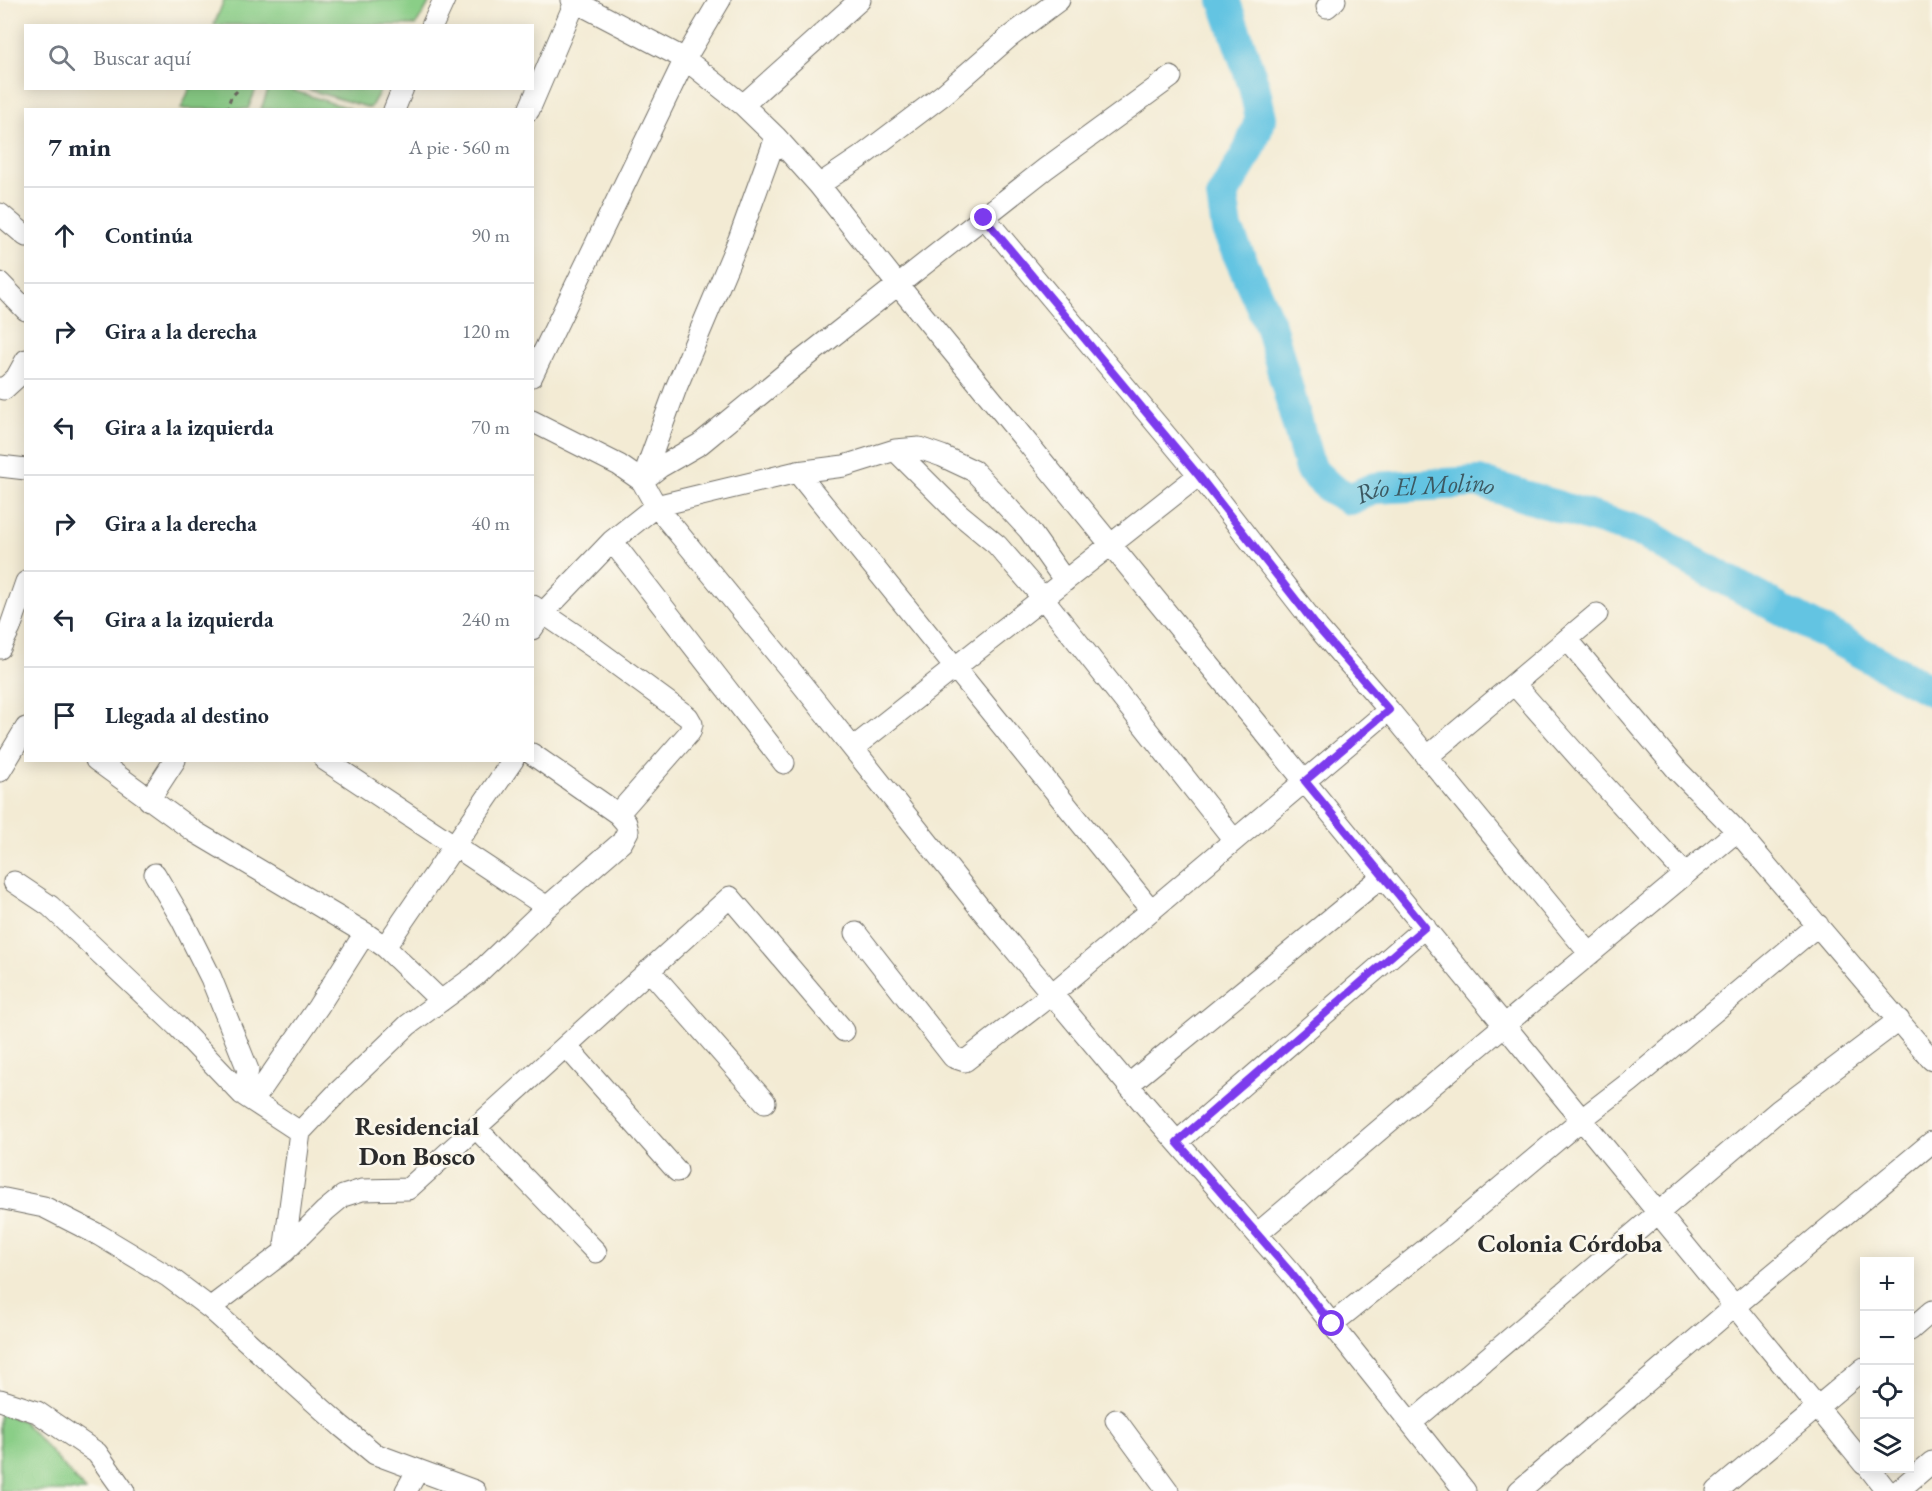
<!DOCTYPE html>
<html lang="es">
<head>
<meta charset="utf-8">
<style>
	body { margin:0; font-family:"EB Garamond",serif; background:#f2f2f3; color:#1f2937 }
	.controls { position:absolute; right:18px; bottom:18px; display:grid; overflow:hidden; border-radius:0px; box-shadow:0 3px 15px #0003 }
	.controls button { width:54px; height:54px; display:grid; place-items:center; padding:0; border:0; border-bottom:2px solid #e0e1e3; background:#fff; color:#1f2937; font:30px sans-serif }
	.stop { position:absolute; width:18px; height:18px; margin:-14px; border:4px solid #7c3aed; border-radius:50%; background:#fff }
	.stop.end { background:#7c3aed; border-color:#fff; box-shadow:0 2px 6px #0008 }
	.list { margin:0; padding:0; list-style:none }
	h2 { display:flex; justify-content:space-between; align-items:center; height:78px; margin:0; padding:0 24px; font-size:26px }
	h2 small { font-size:20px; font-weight:400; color:#747a83 }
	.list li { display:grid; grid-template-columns:39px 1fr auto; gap:18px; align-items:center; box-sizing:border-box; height:96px; padding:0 24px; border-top:2px solid #e0e1e3 }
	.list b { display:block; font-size:22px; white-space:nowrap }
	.list em { font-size:20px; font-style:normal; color:#747a83 }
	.icon { flex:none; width:33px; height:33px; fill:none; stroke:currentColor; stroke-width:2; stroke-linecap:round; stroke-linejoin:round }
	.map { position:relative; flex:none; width:1932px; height:1491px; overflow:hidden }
	.search { position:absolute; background:#fff; box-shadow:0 3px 15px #0003; left:24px; top:24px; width:510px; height:66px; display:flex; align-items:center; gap:15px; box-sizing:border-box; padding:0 21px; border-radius:0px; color:#747a83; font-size:22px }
	.panel { position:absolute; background:#fff; box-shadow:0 3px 15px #0003; left:24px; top:108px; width:510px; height:654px; border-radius:0px }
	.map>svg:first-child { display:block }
	.green { fill:#8ace87; stroke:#5a7c59; stroke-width:1.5 }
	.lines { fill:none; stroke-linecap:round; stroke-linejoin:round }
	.river { stroke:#64c4e2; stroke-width:32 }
	.minor-casing { stroke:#716e66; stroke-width:23 }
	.path { stroke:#716e66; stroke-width:3; stroke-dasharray:4.5 4.5; stroke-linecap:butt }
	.minor { stroke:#fff; stroke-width:21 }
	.route { stroke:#7c3aed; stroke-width:8 }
	.labels { text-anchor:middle; stroke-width:5; stroke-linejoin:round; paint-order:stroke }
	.water-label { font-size:26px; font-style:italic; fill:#3c5962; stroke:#fbf7ec }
	.neighbourhood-label { font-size:26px; font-weight:bold; fill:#2b2b2b; stroke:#fbf7ec }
</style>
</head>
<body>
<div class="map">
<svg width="1932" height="1491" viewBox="0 0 1932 1491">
	<rect width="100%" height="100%" fill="#fbf7ec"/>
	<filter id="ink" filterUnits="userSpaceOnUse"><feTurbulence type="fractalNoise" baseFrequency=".0167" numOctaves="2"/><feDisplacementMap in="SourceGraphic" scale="12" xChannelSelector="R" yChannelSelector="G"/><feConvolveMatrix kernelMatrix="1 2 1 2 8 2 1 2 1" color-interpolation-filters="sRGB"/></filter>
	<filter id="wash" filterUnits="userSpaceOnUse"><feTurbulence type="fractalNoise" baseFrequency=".008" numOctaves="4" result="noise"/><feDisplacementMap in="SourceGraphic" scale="24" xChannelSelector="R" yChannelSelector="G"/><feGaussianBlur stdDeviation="1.35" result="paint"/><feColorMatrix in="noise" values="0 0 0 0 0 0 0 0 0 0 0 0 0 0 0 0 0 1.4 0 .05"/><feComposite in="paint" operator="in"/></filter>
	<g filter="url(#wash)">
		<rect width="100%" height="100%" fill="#f3ebd4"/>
		<!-- green -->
		<path class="green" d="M224 0H431L416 25H214Z
			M190 88H256V89L248 109H181Z
			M269 88 288 89 351 109H261Z
			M307 89H381L370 108Z
			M0 1413 23 1421 86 1491H0Z"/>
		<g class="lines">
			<!-- river -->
			<path class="river" id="s1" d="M1224 0 1254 86 1261 118 1249 150 1222 196 1227 229 1270 325 1310 469 1330 488 1350 499 1375 488 1479 482 1647 534 1677 553 1932 691"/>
		</g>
	</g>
	<g filter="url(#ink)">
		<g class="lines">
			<defs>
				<path id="minor" d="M572 0 685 59 743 105 776 137 819 185 898 285 1864 1464
					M1327 7 1335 0
					M432 26 444 0
					M743 105 860 0
					M394 110 403 88
					M529 110 576 0
					M819 185 862 156 944 94 1008 38 1059 0
					M0 214 26 236
					M984 217 1199 475 1318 628 1389 710 1590 954
					M0 283 26 310
					M532 376 685 59 720 0
					M0 388 4 389 16 378 26 360
					M532 421 619 465 642 481 656 506 801 683 980 908 1144 1104 1291 1273 1465 1491
					M895 450 957 512 997 545 1043 598 1234 840
					M0 466 26 469
					M797 472 1151 910
					M642 481 660 467 700 444 796 365 1045 169 1171 77
					M642 481 676 388 739 239 776 137
					M612 541 784 763
					M533 606 593 647 688 717 692 724 690 732 618 814
					M532 629 543 613 612 541 656 506 797 472 844 466 895 450 919 448 942 456 974 471 1029 530 1065 581
					M1567 639 1678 771 1737 831 1932 1060
					M0 648 10 628 26 582
					M1514 684 1590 770 1685 874
					M853 748 1199 475
					M1427 757 1597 614
					M96 760 195 832 365 933 385 947 441 1001
					M325 760 547 907
					M0 771 26 728
					M149 800 175 760
					M155 874 182 920 211 978 248 1070 242 1094
					M14 882 50 906 177 1026 242 1094 300 1132
					M856 933 953 1057 965 1061 1052 994 1389 710
					M385 947 513 760
					M649 970 765 1102
					M566 1046 677 1171
					M1128 1085 1383 876
					M253 1101 318 1007 365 933
					M476 1128 596 1252
					M1177 1142 1425 927
					M0 1198 44 1207 99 1235 169 1277 210 1308 341 1426 375 1454 475 1491
					M1257 1234 1404 1109 1737 831
					M284 1252 300 1132 338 1092 408 1025 475 976 547 907 622 842 628 831 626 823 618 814 532 754
					M210 1308 284 1252 325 1211 343 1196 362 1190 408 1189 730 897 844 1031
					M1332 1324 1450 1230 1582 1119 1630 1082 1818 925
					M1910 1330 1932 1311
					M0 1400 37 1412 97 1453 124 1491
					M1116 1420 1168 1491
					M1411 1423 1778 1111 1899 1020
					M1869 1468 1887 1491
					M406 1491 418 1470
					M1519 1491 1735 1306 1932 1142
					M1717 1491 1864 1368
					M1898 1491 1932 1462"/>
			</defs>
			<!-- minor casing -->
			<use href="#minor" class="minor-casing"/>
			<!-- path -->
			<path class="path" d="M226 110 231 97 240 88"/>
			<!-- minor -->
			<use href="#minor" class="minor"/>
		</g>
	</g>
	<g class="lines" filter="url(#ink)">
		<!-- route -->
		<path class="route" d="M984 218 1199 476 1318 628 1389 710 1305 781 1425 927 1177 1142 1291 1273 1332 1324"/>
	</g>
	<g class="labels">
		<!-- water labels -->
		<g class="water-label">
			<text dy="9" stroke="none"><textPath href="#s1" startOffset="627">Río El Molino</textPath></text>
		</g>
		<!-- neighbourhood labels -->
		<g class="neighbourhood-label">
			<text x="417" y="1135">Residencial<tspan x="417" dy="30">Don Bosco</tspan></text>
			<text x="1570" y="1252">Colonia Córdoba</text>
		</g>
	</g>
</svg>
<div class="controls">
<button>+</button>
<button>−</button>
<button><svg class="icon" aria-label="locate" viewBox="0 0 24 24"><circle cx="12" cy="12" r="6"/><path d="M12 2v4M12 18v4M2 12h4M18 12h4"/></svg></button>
<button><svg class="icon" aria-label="layers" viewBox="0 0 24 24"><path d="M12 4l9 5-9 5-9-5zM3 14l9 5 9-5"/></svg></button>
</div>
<div class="stop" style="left:1332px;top:1324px"></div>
<div class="stop end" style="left:984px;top:218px"></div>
<div class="search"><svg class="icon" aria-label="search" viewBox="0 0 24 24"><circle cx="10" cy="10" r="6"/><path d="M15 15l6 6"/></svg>Buscar aquí</div>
<section class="panel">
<h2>7 min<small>A pie · 560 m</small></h2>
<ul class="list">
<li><svg class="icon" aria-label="ahead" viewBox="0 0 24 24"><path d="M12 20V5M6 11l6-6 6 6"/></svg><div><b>Continúa</b></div><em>90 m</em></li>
<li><svg class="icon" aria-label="right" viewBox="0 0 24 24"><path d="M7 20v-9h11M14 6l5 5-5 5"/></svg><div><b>Gira a la derecha</b></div><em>120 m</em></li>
<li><svg class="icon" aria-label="left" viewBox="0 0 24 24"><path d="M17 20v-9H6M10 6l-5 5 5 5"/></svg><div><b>Gira a la izquierda</b></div><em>70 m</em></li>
<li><svg class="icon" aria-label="right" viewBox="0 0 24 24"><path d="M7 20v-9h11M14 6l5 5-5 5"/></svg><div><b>Gira a la derecha</b></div><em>40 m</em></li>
<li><svg class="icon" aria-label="left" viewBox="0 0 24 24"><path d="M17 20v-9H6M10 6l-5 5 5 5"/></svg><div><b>Gira a la izquierda</b></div><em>240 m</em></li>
<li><svg class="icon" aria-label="arrive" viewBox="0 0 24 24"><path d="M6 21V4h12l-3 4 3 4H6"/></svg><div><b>Llegada al destino</b></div></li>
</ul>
</section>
</div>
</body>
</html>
